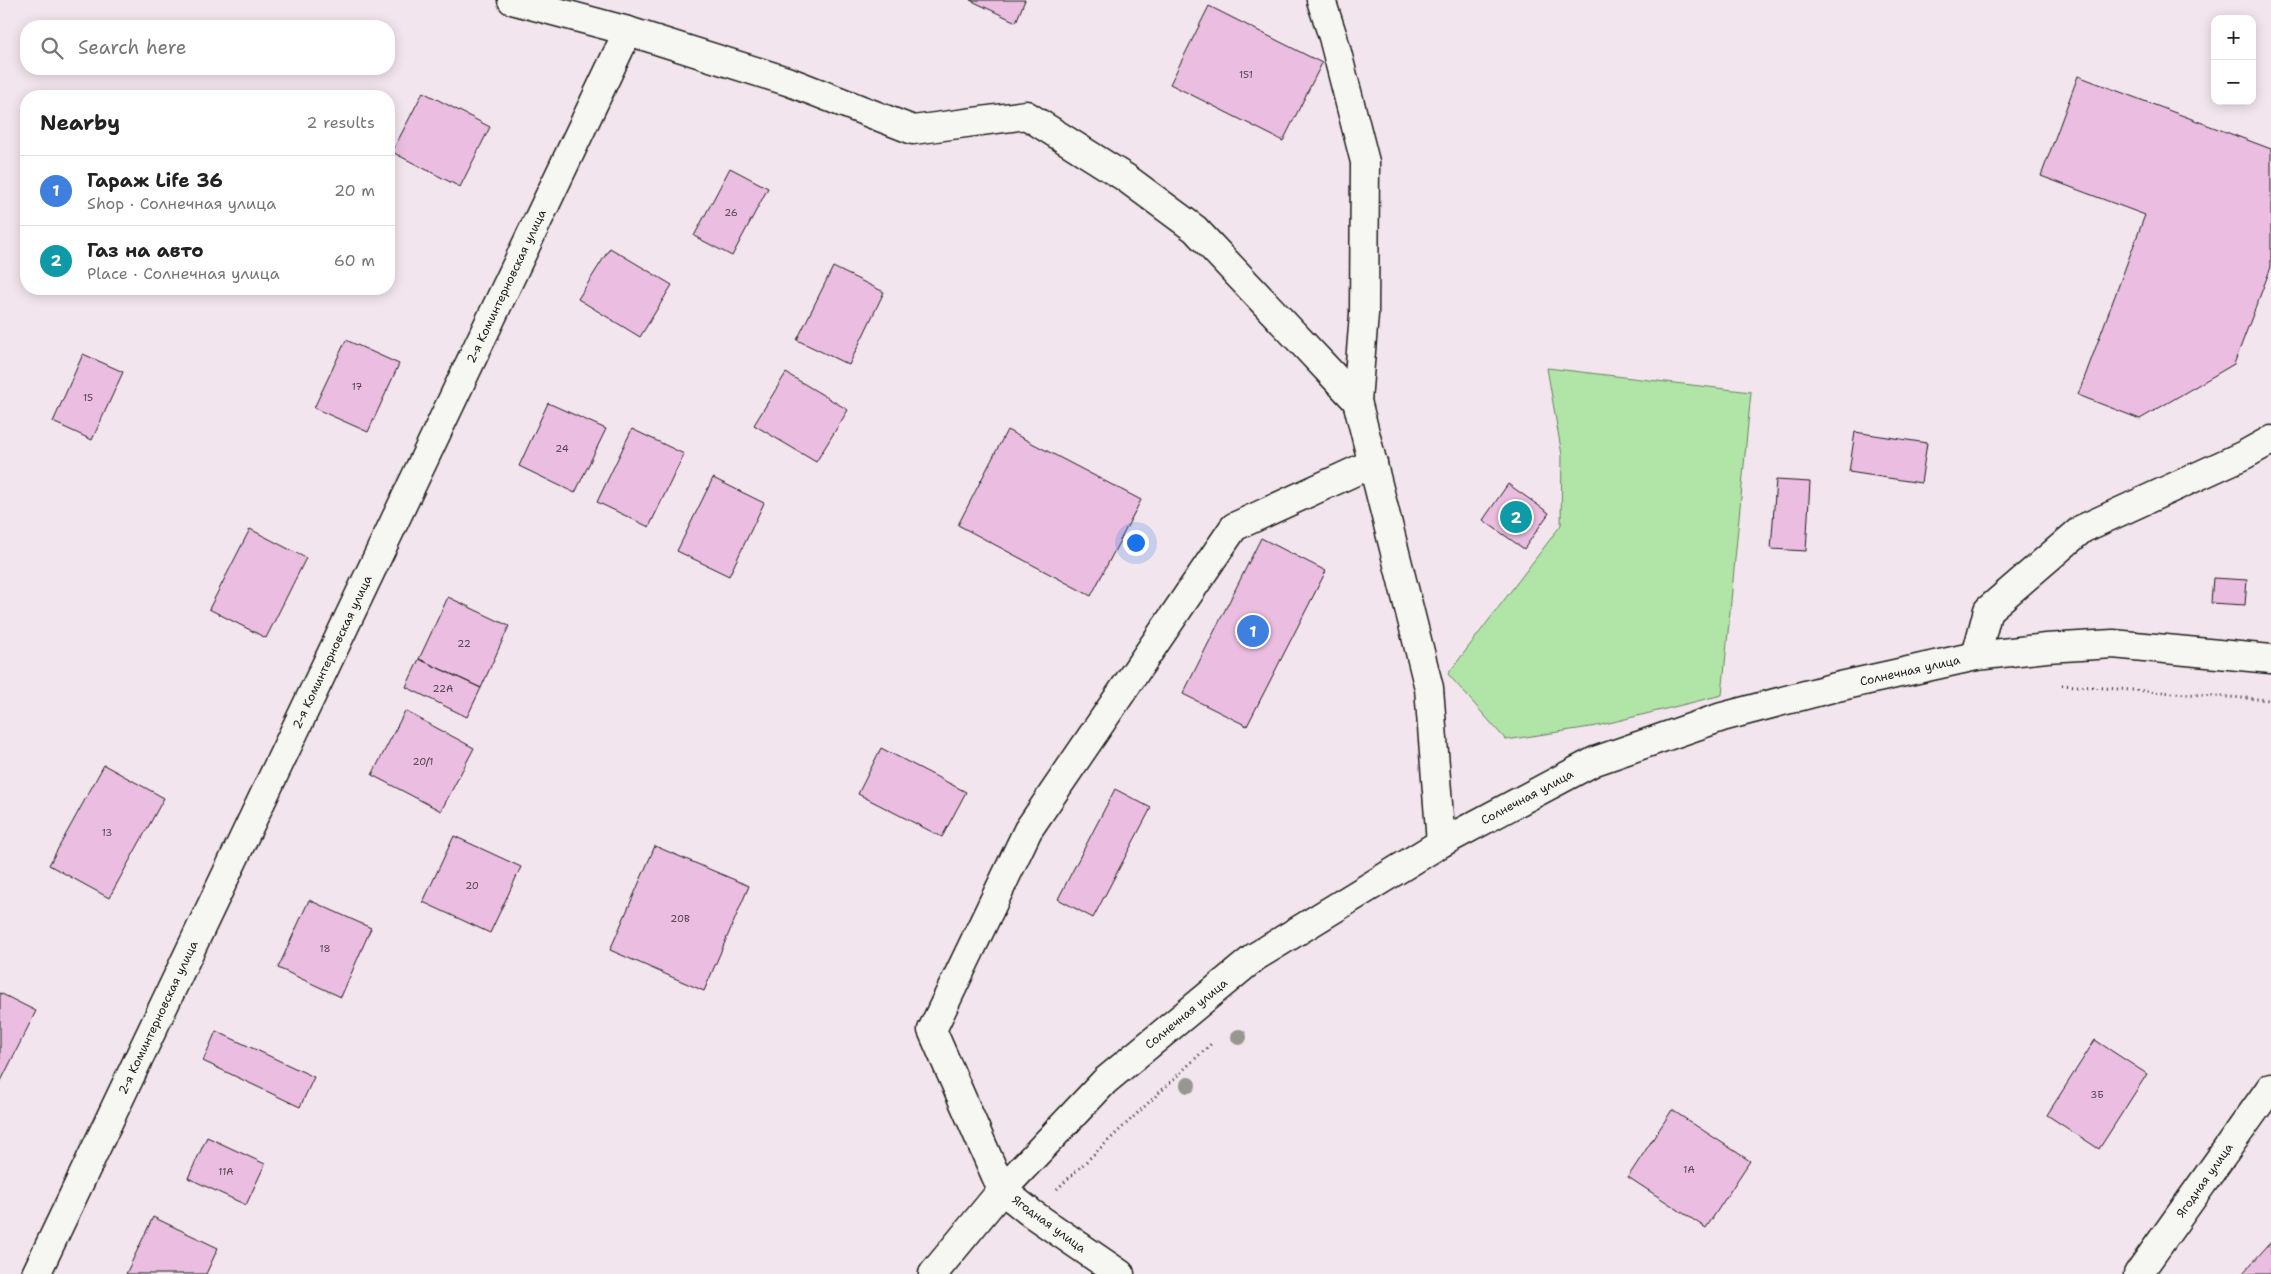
<!DOCTYPE html>
<html lang="en">
<head>
<meta charset="utf-8">
<style>
	body { margin:0; font-family:"Shantell Sans",sans-serif; background:#f2f2f2; color:#222 }
	.controls { position:absolute; right:15px; top:15px; display:grid; overflow:hidden; border-radius:10px; box-shadow:0 2px 12px #0003 }
	.controls button { width:45px; height:45px; display:grid; place-items:center; padding:0; border:0; border-bottom:1px solid #e0e0e0; background:#fff; color:#222; font:25px sans-serif }
	.you { position:absolute; left:1135px; top:542px; width:18px; height:18px; margin:-12px; border:4px solid #fff; border-radius:50%; background:#1a73e8; box-shadow:0 0 0 8px #1a73e833 }
	.badge { display:grid; place-items:center; width:32px; height:32px; border-radius:50%; background:#1f6fb2; color:#fff; font-size:16px; font-weight:700 }
	.pin { position:absolute; translate:-50% -50%; border:2px solid #fff; box-shadow:0 1px 5px #0006 }
	.list { margin:0; padding:0; list-style:none }
	h2 { display:flex; justify-content:space-between; align-items:center; height:65px; margin:0; padding:0 20px; font-size:21px }
	h2 small { font-size:16px; font-weight:400; color:#767676 }
	.list li { display:grid; grid-template-columns:32px 1fr auto; gap:15px; align-items:center; box-sizing:border-box; height:70px; padding:0 20px; border-top:1px solid #e0e0e0 }
	.list b { display:block; font-size:19px; white-space:nowrap }
	.list p { margin:0; font-size:16px; white-space:nowrap; color:#767676 }
	.list em { font-size:16px; font-style:normal; color:#767676 }
	.icon { flex:none; width:28px; height:28px; fill:none; stroke:currentColor; stroke-width:2; stroke-linecap:round; stroke-linejoin:round }
	.map { position:relative; flex:none; width:2271px; height:1274px; overflow:hidden }
	.search { position:absolute; background:#fff; box-shadow:0 2px 12px #0003; left:20px; top:20px; width:375px; height:55px; display:flex; align-items:center; gap:12px; box-sizing:border-box; padding:0 18px; border-radius:20px; color:#767676; font-size:19px }
	.panel { position:absolute; background:#fff; box-shadow:0 2px 12px #0003; left:20px; top:90px; width:375px; height:205px; border-radius:20px }
	.map>svg:first-child { display:block }
	.green { fill:#b1e5a7; stroke:#668062 }
	.building { fill:#ebbee1; stroke:#1c1c1c }
	.lines { fill:none; stroke-linecap:round; stroke-linejoin:round }
	.minor-casing { stroke:#1c1c1c; stroke-width:31 }
	.path { stroke:#1c1c1c; stroke-width:3; stroke-dasharray:1 4; stroke-linecap:butt }
	.minor { stroke:#f6f6f2; stroke-width:28 }
	.tree { fill:#969791 }
	.labels { text-anchor:middle; stroke-width:5; stroke-linejoin:round; paint-order:stroke }
	.number-label { font-size:10px; fill:#50444d }
	.street-label { font-size:12px; fill:#1c1c1c; stroke:#f6f6f2 }
</style>
</head>
<body>
<div class="map">
<svg width="2271" height="1274" viewBox="0 0 2271 1274">
	<rect width="100%" height="100%" fill="#f3e5ed"/>
	<filter id="ink" filterUnits="userSpaceOnUse"><feTurbulence type="fractalNoise" baseFrequency=".02" numOctaves="2"/><feDisplacementMap in="SourceGraphic" scale="10" xChannelSelector="R" yChannelSelector="G"/><feConvolveMatrix kernelMatrix="1 2 1 2 8 2 1 2 1" color-interpolation-filters="sRGB"/></filter>
	<g filter="url(#ink)">
		<!-- green -->
		<path class="green" d="M1547 368 1751 392 1722 695 1597 726 1506 740 1448 674 1561 525 1562 455Z"/>
		<!-- building -->
		<path class="building" d="M970 0H1025L1016 22Z
			M1209 6 1322 63 1283 141 1170 84Z
			M2078 76 2271 149V267L2234 364 2140 419 2078 395 2145 215 2041 176Z
			M423 92 490 127 460 187 392 152Z
			M730 168 768 188 732 256 694 236Z
			M610 248 672 285 640 337 578 299Z
			M833 267 884 292 849 365 797 340Z
			M346 340 399 364 368 432 314 408Z
			M83 354 123 372 92 440 53 422Z
			M786 373 848 410 816 462 754 425Z
			M548 403 606 429 575 493 519 466Z
			M632 429 684 454 649 527 597 502Z
			M1007 430 1141 500 1091 596 958 525Z
			M1855 432 1927 443 1921 483 1849 472Z
			M713 478 764 503 729 576 677 551Z
			M1776 480 1810 482 1806 551 1771 549Z
			M1508 484 1549 513 1524 549 1483 520Z
			M250 529 306 558 266 638 209 609Z
			M1261 538 1326 571 1247 726 1183 694Z
			M2213 578 2247 580 2245 605 2211 603Z
			M448 597 509 626 481 688 419 659Z
			M419 659 481 688 467 717 406 687Z
			M405 711 474 748 441 811 372 775Z
			M881 748 966 792 942 837 858 794Z
			M104 765 164 798 109 898 49 865Z
			M1115 789 1151 808 1093 918 1058 899Z
			M454 836 521 867 490 933 423 902Z
			M655 846 749 886 704 991 610 950Z
			M309 900 371 928 341 997 278 968Z
			M0 993 36 1011 0 1083Z
			M216 1031 314 1077 300 1107 203 1061Z
			M2095 1040 2147 1074 2099 1149 2047 1115Z
			M1672 1110 1750 1161 1706 1228 1628 1177Z
			M207 1137 265 1164 246 1205 188 1178Z
			M153 1217 218 1248 206 1274H126Z
			M2271 1242V1274H2242Z"/>
		<g class="lines">
			<defs>
				<g id="minor">
					<path d="M512 0 628 31 790 82 913 130 1026 115 1126 178 1195 229 1357 401"/>
					<path d="M1321 0 1333 37 1365 162 1364 314 1357 401 1429 688 1441 843"/>
					<path d="M1976 656 1988 610 2082 529 2244 455 2271 440"/>
					<path id="s1" d="M36 1274 628 31"/>
					<path id="s2" d="M933 1274 1002 1190 1105 1081 1255 957 1441 843 1595 761 1722 717 1832 688 1976 656 2046 648 2113 644 2271 659"/>
					<path d="M1120 1274 1031 1213 1002 1190 932 1030 1028 830 1234 527 1373 463"/>
					<path id="s3" d="M2138 1274 2271 1087"/>
				</g>
			</defs>
			<!-- minor casing -->
			<use href="#minor" class="minor-casing"/>
			<!-- path -->
			<path class="path" d="M2062 685 2271 700
				M1057 1189 1213 1042"/>
			<!-- minor -->
			<use href="#minor" class="minor"/>
		</g>
		<!-- trees -->
		<g class="tree">
			<circle cx="1239" cy="1037" r="8"/>
			<circle cx="1188" cy="1085" r="8"/>
		</g>
	</g>
	<g class="labels">
		<!-- number labels -->
		<g class="number-label">
			<text x="1246" y="78">151</text>
			<text x="731" y="216">26</text>
			<text x="357" y="390">17</text>
			<text x="88" y="401">15</text>
			<text x="562" y="452">24</text>
			<text x="464" y="647">22</text>
			<text x="443" y="692">22А</text>
			<text x="423" y="765">20/1</text>
			<text x="107" y="836">13</text>
			<text x="472" y="889">20</text>
			<text x="680" y="922">20В</text>
			<text x="325" y="952">18</text>
			<text x="2097" y="1098">3Б</text>
			<text x="1689" y="1173">1А</text>
			<text x="226" y="1175">11А</text>
		</g>
		<!-- street labels -->
		<g class="street-label">
			<text dy="4" stroke="none"><textPath href="#s1" startOffset="1094">2-я Коминтерновская улица</textPath></text>
			<text dy="4" stroke="none"><textPath href="#s1" startOffset="689">2-я Коминтерновская улица</textPath></text>
			<text dy="4" stroke="none"><textPath href="#s2" startOffset="1174">Солнечная улица</textPath></text>
			<text dy="4" stroke="none"><textPath href="#s2" startOffset="769">Солнечная улица</textPath></text>
			<text dy="4" stroke="none"><textPath href="#s2" startOffset="364">Солнечная улица</textPath></text>
			<text dy="4" stroke="none"><textPath href="#s1" startOffset="284">2-я Коминтерновская улица</textPath></text>
			<text dy="4" stroke="none"><textPath href="#s3" startOffset="115">Ягодная улица</textPath></text>
			<text transform="translate(1049 1224) rotate(36)" y="4">Ягодная улица</text>
		</g>
	</g>
</svg>
<div class="controls">
<button>+</button>
<button>−</button>
</div>
<div class="you"></div>
<div class="pin badge" style="left:1253px;top:631px;background:#3f7fe0">1</div>
<div class="pin badge" style="left:1516px;top:517px;background:#0f9aa8">2</div>
<div class="search"><svg class="icon" aria-label="search" viewBox="0 0 24 24"><circle cx="10" cy="10" r="6"/><path d="M15 15l6 6"/></svg>Search here</div>
<section class="panel">
<h2>Nearby<small>2 results</small></h2>
<ul class="list">
<li><span class="badge" style="background:#3f7fe0">1</span><div><b>Гараж Life 36</b><p>Shop · Солнечная улица</p></div><em>20 m</em></li>
<li><span class="badge" style="background:#0f9aa8">2</span><div><b>Газ на авто</b><p>Place · Солнечная улица</p></div><em>60 m</em></li>
</ul>
</section>
</div>
</body>
</html>
